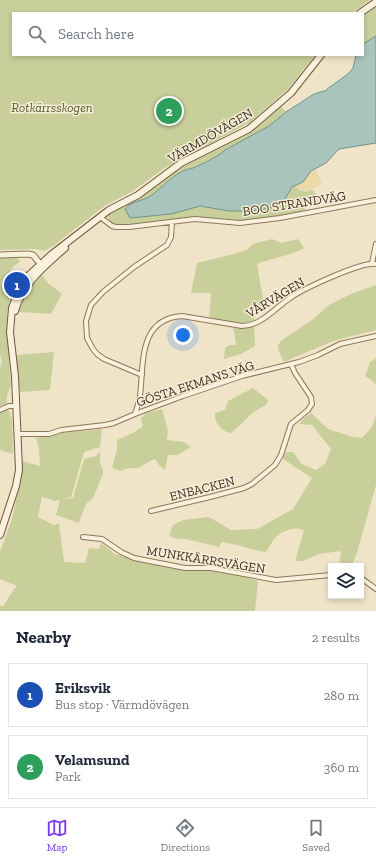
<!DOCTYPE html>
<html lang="en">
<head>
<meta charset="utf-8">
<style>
	body { margin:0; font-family:"Zilla Slab",serif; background:#f6f6f7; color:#1f2937 }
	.controls { position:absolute; right:12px; bottom:12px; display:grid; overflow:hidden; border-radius:0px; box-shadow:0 2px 6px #0003 }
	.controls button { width:36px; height:36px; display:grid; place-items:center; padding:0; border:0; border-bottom:1px solid #e0e1e3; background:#fff; color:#1f2937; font:20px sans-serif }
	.you { position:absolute; left:183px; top:335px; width:14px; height:14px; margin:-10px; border:3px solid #fff; border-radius:50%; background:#1a73e8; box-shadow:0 0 0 6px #1a73e833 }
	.badge { display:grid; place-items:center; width:26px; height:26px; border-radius:50%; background:#7c3aed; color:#fff; font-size:13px; font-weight:700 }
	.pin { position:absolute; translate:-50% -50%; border:2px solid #fff; box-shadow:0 1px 4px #0006 }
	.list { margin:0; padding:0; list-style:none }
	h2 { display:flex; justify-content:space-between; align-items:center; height:52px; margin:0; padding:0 16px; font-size:17px }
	h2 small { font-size:13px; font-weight:400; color:#747a83 }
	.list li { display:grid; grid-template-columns:26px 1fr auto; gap:12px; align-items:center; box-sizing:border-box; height:64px; margin:0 8px 8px; padding:0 8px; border:1px solid #e0e1e3; border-radius:0px }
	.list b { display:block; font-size:15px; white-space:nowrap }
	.list p { margin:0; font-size:13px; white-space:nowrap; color:#747a83 }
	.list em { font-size:13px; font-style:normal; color:#747a83 }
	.icon { flex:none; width:22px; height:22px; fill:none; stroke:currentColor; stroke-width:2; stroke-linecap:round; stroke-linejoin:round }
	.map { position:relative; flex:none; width:376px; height:611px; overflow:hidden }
	.search { position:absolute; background:#fff; box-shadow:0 2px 6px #0003; left:12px; right:12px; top:12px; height:44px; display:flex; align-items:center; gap:10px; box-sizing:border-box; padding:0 14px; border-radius:0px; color:#747a83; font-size:15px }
	.sheet { height:196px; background:#fff }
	nav { display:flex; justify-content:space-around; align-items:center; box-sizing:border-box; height:56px; border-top:1px solid #e0e1e3; background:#fff; font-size:11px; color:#747a83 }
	nav a { display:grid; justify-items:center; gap:2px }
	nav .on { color:#7c3aed }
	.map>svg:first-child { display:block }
	.green { fill:#c9cf9b }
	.sand { fill:#ecd9a5 }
	.water { fill:#a9c4bc; stroke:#6f938a }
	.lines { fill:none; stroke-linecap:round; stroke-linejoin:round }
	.minor-casing { stroke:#8d765c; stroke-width:6 }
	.tertiary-casing { stroke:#8d765c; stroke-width:7 }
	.secondary-casing { stroke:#6f573f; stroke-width:8 }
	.minor { stroke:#faf1dc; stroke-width:4 }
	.tertiary { stroke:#faf1dc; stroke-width:5 }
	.secondary { stroke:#faf1dc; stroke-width:6 }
	.labels { text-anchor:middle; stroke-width:3; stroke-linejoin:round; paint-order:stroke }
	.park-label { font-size:13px; font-style:italic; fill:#4d5a26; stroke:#f7eed8 }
	.street-label { font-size:13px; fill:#3d2e20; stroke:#f7eed8 }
</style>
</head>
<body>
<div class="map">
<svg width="376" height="611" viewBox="0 0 376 611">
	<rect width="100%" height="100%" fill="#f0e4c8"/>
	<!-- green -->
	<path class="green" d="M0 0H370L352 13H13V55H315L288 89 249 123 163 169 133 191 106 205 53 246 44 251 37 249 0 250Z
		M376 6V36L363 44V15Z
		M281 106 286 112 269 126 225 150 220 155 193 168 182 171 170 178 166 184 149 197 141 200 171 214 200 206 229 211H251L277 207 294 186C300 190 305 194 312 190L318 195 317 202 306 206 304 211 279 216 241 221 197 217 116 226 110 223 108 217 110 213 147 192 183 166 246 134 260 125Z
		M272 239 282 243 298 239 304 248C299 251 295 252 289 254 278 258 267 260 257 264L265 310 254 317 255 346 241 354 224 359 225 348 230 345H236C234 321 231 322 209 319L211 293H191L197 263 234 254 247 250 253 244Z
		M0 258H18L20 261 10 270 15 278 12 285 7 314V330L11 385 7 395V403L0 406V368L2 362 0 355Z
		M42 275 48 283 62 294 51 314 19 312C18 298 33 285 42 275Z
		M376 285V330L333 341 284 362 279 352 278 345 282 340 312 320 329 305 351 294Z
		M54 352 50 390 20 392 16 355Z
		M376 358V386L374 382 365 376 370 362Z
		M253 388 268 400 266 405 255 411 231 433C222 432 214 423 215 413L225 410 228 401Z
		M8 409 12 419 13 454 0 450V413Z
		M162 409 168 431 167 440 184 442 191 447 178 455H168L165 470 159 465 155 459C149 461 145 464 140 467 134 470 130 466 121 471L112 468 117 449V440L133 433 143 426 141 419 146 413Z
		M311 413 328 429 353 437 362 438 372 427 376 415V485L356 556 351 566H339L341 551 319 554 303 561H295L304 530C296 526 284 530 277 536 273 540 269 547 266 552 251 550 237 544 222 542L219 547 185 539 173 538 169 535 173 525 183 520 209 517 231 530 257 529 293 509 312 478 283 459 286 452H293L302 464 316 470 325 464 331 449 312 425 299 424 303 419Z
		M102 429 100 447 84 452 71 497 64 499 73 498 84 459 96 456 100 451V463L103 469V474L93 498 86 504 79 523 56 515 60 500 55 501 42 497 38 517 54 525 59 523 64 562 85 563 89 548 99 549 101 543 115 554 135 560 154 564 235 574 258 581 255 611H0V606H3C8 600 11 592 17 586L0 579V552L12 519 23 466 22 461 40 466 39 449 36 438 62 433Z"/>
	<!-- sand -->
	<path class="sand" d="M315 168 322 184C310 191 307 194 294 186L303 182 308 174Z"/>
	<!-- water -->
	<path class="water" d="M376 36V143L339 149 326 163 311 171 303 182 292 187 285 199 277 207 251 211H229L200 206 171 214 130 218 125 209C130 202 141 201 149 197 161 189 169 178 181 172 184 170 189 169 193 168 202 164 218 157 225 150L269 126 286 112 314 94 327 90V89L348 74 353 68 356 55H363V44Z"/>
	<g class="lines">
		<defs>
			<path id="minor" d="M100 217 112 226 116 227H129L195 219 240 223 280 218 376 200
				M372 263 376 244
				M142 375 104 359 97 354 93 349 87 338 86 321 91 305 103 292 134 267 167 245 171 237 172 222
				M0 410 9 406H17
				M135 414C137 408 139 402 140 396 144 363 138 319 182 316L242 326C261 326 275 308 290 298 303 289 362 261 376 264
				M18 434H49L61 430 105 425 114 423 135 414 183 396 242 376 299 362 318 355 340 344 376 336
				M151 511 210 497 244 488 252 484 275 465 281 455 291 424 308 410 312 404 311 397 295 373 291 364
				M83 537 102 539 121 552 134 558 185 568H211L276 580 331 575
				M361 578 376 589"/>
			<path id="tertiary" d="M0 255 28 254 33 255 42 266"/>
			<path id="secondary" d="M360 13 376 2
				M15 311C22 284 45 266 65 248
				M0 535 16 486 19 470 15 376 10 332 12 308 19 289 28 276 52 254 109 210 138 195 181 163 249 129 291 93 321 55"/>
		</defs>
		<!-- minor casing -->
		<use href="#minor" class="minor-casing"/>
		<!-- tertiary casing -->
		<use href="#tertiary" class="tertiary-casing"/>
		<!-- secondary casing -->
		<use href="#secondary" class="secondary-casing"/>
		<!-- minor -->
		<use href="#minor" class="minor"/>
		<!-- tertiary -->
		<use href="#tertiary" class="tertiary"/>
		<!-- secondary -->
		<use href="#secondary" class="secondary"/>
	</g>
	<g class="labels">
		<!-- park labels -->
		<g class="park-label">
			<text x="52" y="112">Rotkärrsskogen</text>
		</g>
		<!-- street labels -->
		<g class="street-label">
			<text transform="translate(210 135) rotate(-30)" y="5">VÄRMDÖVÄGEN</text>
			<text transform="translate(294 203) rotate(-9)" y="5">BOO STRANDVÄG</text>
			<text transform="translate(275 297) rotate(-31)" y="5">VÅRVÄGEN</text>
			<text transform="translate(195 383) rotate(-18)" y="5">GÖSTA EKMANS VÄG</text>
			<text transform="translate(202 488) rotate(-14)" y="5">ENBACKEN</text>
			<text transform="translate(206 559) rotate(9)" y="5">MUNKKÄRRSVÄGEN</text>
		</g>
	</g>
</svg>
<div class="controls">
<button><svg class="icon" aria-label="layers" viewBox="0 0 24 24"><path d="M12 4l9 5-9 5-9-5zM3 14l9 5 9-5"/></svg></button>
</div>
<div class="you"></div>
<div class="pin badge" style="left:17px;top:285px;background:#1a4fb4">1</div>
<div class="pin badge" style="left:169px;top:111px;background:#2e9e5b">2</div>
<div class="search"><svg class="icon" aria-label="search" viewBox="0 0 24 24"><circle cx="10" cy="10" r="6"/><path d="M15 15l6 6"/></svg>Search here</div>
</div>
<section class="sheet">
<h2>Nearby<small>2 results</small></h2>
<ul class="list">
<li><span class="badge" style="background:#1a4fb4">1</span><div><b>Eriksvik</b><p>Bus stop · Värmdövägen</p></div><em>280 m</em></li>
<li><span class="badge" style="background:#2e9e5b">2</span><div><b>Velamsund</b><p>Park</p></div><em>360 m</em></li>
</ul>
</section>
<nav>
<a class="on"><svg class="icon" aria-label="map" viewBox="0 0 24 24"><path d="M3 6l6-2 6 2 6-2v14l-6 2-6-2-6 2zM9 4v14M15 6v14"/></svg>Map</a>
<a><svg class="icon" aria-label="directions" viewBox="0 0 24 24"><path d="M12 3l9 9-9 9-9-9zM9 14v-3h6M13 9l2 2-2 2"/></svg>Directions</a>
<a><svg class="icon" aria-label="saved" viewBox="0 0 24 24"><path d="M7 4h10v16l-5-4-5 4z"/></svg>Saved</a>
</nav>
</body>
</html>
